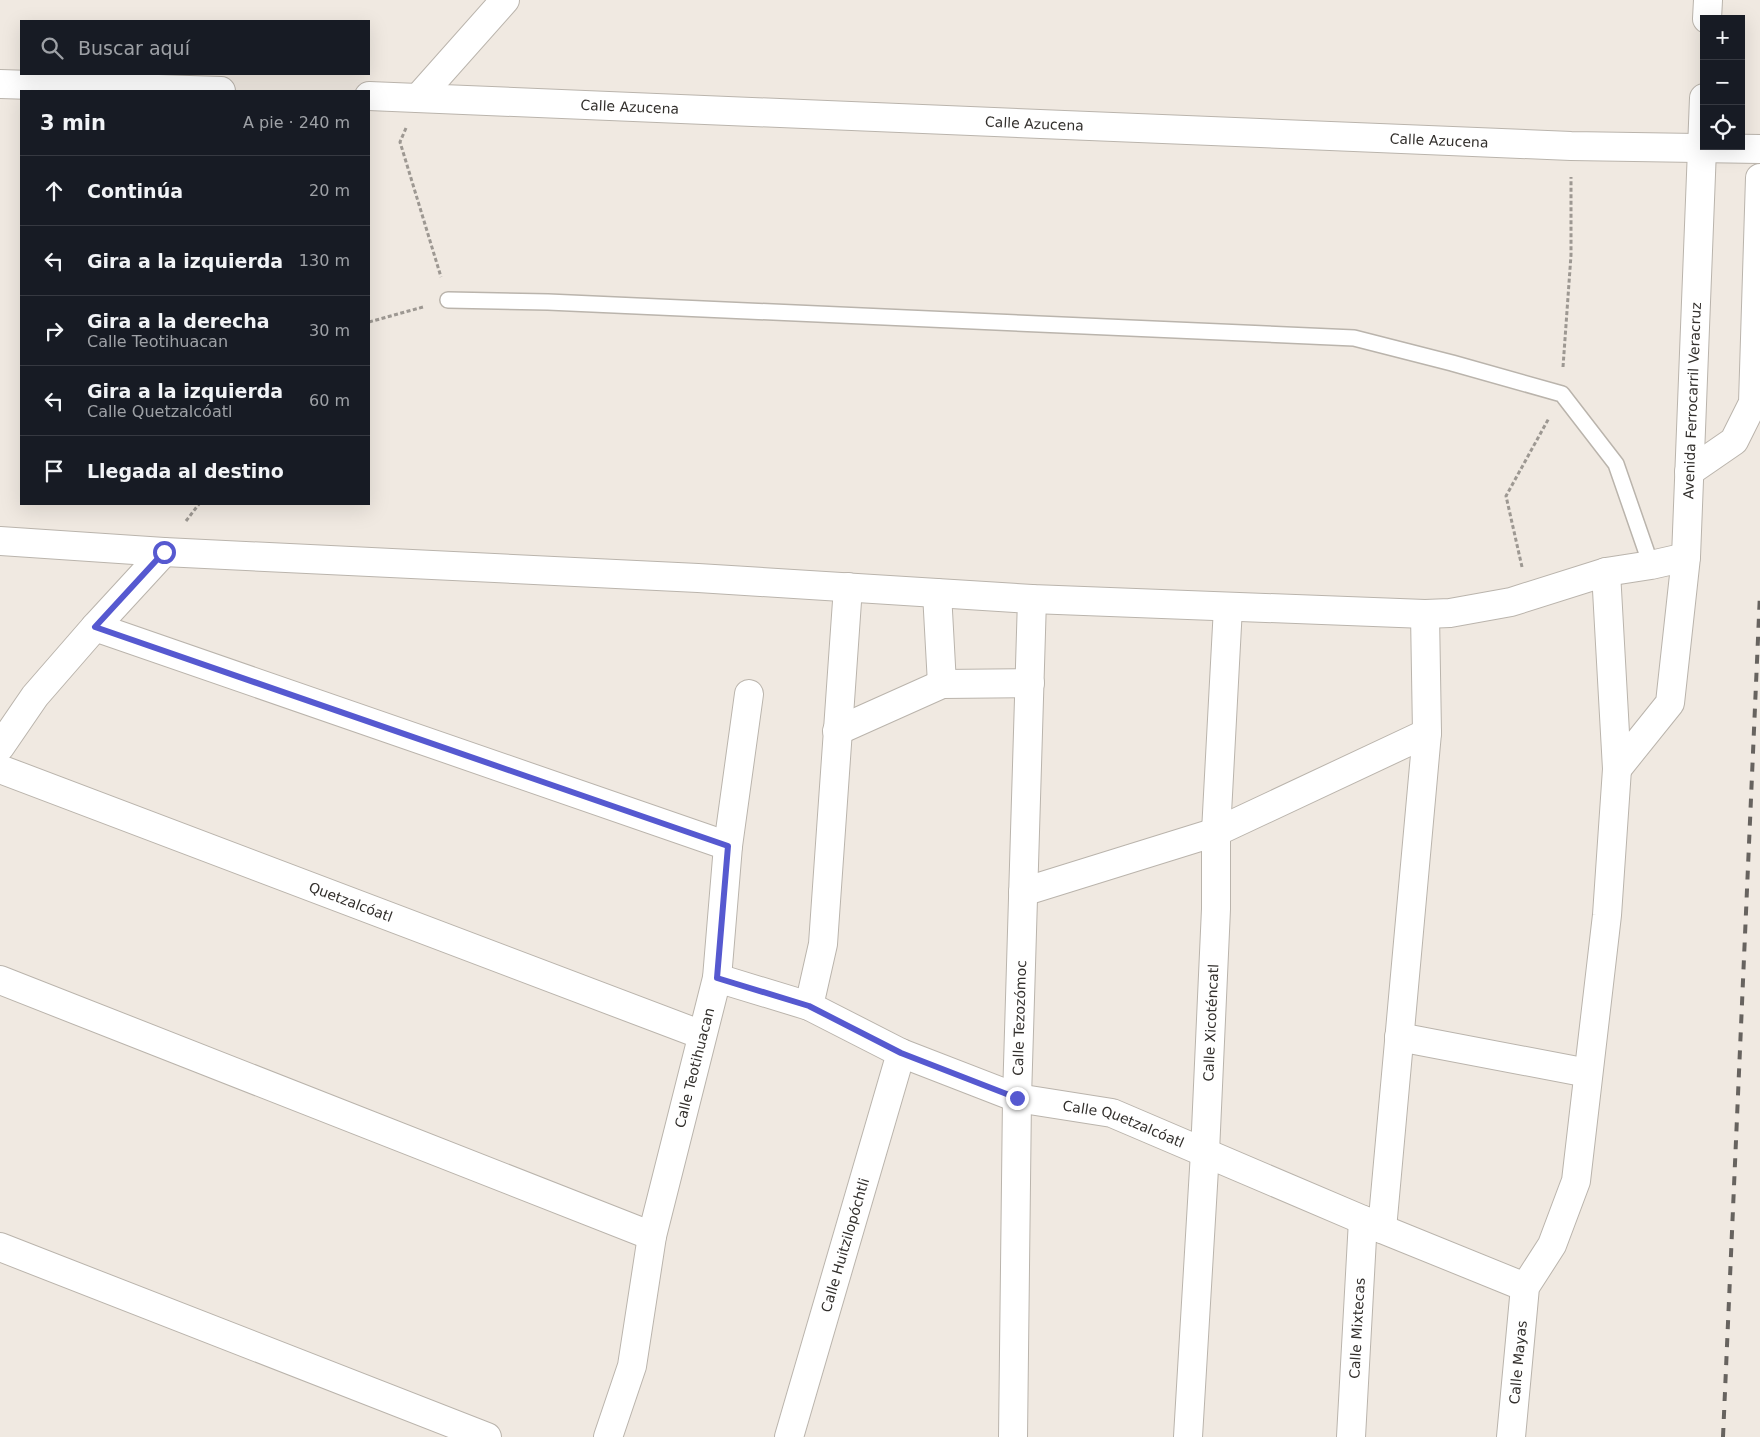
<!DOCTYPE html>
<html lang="es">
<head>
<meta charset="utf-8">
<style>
	body { margin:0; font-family:"DejaVu Sans",sans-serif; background:#20242c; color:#f1f3f6 }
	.controls { position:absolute; right:15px; top:15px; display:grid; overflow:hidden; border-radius:0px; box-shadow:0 5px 20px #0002 }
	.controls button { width:45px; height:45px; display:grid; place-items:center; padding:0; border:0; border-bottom:1px solid #363941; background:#171b24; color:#f1f3f6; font:25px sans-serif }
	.stop { position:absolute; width:15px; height:15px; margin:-11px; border:4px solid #5659d0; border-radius:50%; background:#fff }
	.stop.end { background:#5659d0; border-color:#fff; box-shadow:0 1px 5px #0008 }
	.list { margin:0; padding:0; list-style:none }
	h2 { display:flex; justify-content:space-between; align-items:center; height:65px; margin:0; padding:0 20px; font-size:21px }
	h2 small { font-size:16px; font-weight:400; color:#9ea1a6 }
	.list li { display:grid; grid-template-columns:32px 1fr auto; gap:15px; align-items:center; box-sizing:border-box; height:70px; padding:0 20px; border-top:1px solid #363941 }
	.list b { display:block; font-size:19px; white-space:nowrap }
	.list p { margin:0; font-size:16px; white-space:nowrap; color:#9ea1a6 }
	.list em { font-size:16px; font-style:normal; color:#9ea1a6 }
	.icon { flex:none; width:28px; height:28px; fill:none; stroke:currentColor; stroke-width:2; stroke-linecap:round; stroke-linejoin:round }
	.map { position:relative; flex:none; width:1760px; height:1437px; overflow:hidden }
	.search { position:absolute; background:#171b24; box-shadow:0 5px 20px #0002; left:20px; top:20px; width:350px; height:55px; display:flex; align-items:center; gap:12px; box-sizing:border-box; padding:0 18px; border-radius:0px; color:#9ea1a6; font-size:19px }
	.panel { position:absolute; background:#171b24; box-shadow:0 5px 20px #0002; left:20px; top:90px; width:350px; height:415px; border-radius:0px }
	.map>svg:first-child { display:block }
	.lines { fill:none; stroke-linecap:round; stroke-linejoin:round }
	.service-casing { stroke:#bab4ac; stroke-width:18 }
	.minor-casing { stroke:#bab4ac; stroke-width:30 }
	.path { stroke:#9d9892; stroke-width:3; stroke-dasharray:4 2.5; stroke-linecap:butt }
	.service { stroke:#fff; stroke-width:15 }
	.minor { stroke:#fff; stroke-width:28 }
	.rail { stroke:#67635f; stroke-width:4; stroke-dasharray:9 9; stroke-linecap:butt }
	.route { stroke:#5659d0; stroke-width:6 }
	.labels { text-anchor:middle; stroke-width:4; stroke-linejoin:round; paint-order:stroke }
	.street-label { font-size:14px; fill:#322f2c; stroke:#f0e9e1 }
</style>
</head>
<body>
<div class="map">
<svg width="1760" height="1437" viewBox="0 0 1760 1437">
	<rect width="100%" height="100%" fill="#f0e9e1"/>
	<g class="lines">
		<defs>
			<path id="service" d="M448 300 548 302 1354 338 1452 363 1562 394 1616 464 1651 565"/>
			<g id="minor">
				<path d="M1707 19 1708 0"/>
				<path d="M0 84 221 91"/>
				<path id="s1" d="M369 96 1571 146 1760 149"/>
				<path d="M418 98 505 0"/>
				<path d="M1689 472 1734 441 1753 403 1760 178"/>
				<path d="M0 541 164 552 698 578 1032 599 1425 614 1450 613 1511 602 1606 572 1651 565 1686 557"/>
				<path d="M937 593 942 684"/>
				<path d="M95 627 164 552"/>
				<path d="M837 731 942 684 1030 683"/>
				<path d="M0 747 35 696 95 627 728 846"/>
				<path id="s2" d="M0 769 702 1035"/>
				<path id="s3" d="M1617 769 1670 703 1686 557 1704 98"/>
				<path d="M1023 892 1216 832 1427 733"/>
				<path id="s4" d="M717 978 809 1006 901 1053 1017 1098 1112 1113 1363 1220 1382 1229 1525 1287"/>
				<path d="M0 980 652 1236"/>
				<path d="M809 1006 823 944 848 587"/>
				<path d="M1399 1037 1588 1073"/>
				<path d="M1382 1229 1427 733 1425 614"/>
				<path d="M0 1247 487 1437"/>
				<path id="s5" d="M608 1437 632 1366 652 1236 717 978 728 846 749 694"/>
				<path id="s6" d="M789 1437 901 1053"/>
				<path id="s7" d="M1013 1437 1017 1098 1032 599"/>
				<path id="s8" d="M1188 1437 1205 1152 1216 909V832L1228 607"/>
				<path id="s9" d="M1351 1437 1363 1220"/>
				<path id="s10" d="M1511 1437 1525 1287 1552 1245 1576 1181 1607 915 1617 769 1606 572"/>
			</g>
		</defs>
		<!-- service casing -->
		<use href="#service" class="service-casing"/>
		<!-- minor casing -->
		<use href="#minor" class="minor-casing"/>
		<!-- path -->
		<path class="path" d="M406 128 400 142 441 277
			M369 322 423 307
			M1563 367 1571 255V177
			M186 521 199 504
			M1522 567 1506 496 1549 418"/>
		<!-- service -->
		<use href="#service" class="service"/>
		<!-- minor -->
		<use href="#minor" class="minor"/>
		<!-- rail -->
		<path class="rail" d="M1723 1437 1760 593"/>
	</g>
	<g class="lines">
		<!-- route -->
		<path class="route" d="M164 552 95 627 728 846 717 978 809 1006 901 1053 1017 1098"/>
	</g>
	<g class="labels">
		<!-- street labels -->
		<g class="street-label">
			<text dy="5" stroke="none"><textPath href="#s1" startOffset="261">Calle Azucena</textPath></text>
			<text dy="5" stroke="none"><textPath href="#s1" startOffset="666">Calle Azucena</textPath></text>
			<text dy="5" stroke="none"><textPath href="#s1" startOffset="1071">Calle Azucena</textPath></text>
			<text dy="5" stroke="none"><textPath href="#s3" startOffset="388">Avenida Ferrocarril Veracruz</textPath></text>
			<text dy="5" stroke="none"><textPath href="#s2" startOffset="375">Quetzalcóatl</textPath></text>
			<text dy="5" stroke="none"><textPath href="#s7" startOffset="419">Calle Tezozómoc</textPath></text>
			<text dy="5" stroke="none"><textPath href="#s8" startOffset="415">Calle Xicoténcatl</textPath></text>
			<text dy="5" stroke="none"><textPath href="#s5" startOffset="380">Calle Teotihuacan</textPath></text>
			<text dy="5" stroke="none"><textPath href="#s4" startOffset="434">Calle Quetzalcóatl</textPath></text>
			<text dy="5" stroke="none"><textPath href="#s6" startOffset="200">Calle Huitzilopóchtli</textPath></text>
			<text dy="5" stroke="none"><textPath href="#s9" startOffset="109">Calle Mixtecas</textPath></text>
			<text dy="5" stroke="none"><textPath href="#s10" startOffset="75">Calle Mayas</textPath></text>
		</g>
	</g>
</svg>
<div class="controls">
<button>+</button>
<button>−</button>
<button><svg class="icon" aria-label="locate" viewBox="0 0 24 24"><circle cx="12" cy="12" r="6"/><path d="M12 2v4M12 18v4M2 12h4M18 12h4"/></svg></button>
</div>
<div class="stop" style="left:164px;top:552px"></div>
<div class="stop end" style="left:1017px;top:1098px"></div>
<div class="search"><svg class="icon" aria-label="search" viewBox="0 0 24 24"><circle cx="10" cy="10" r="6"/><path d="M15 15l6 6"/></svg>Buscar aquí</div>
<section class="panel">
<h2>3 min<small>A pie · 240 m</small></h2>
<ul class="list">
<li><svg class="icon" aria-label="ahead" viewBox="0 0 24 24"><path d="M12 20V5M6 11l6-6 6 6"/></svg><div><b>Continúa</b></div><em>20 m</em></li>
<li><svg class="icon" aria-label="left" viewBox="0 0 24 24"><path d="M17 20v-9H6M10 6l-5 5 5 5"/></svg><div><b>Gira a la izquierda</b></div><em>130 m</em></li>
<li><svg class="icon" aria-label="right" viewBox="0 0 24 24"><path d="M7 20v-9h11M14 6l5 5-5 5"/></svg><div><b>Gira a la derecha</b><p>Calle Teotihuacan</p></div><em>30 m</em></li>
<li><svg class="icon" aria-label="left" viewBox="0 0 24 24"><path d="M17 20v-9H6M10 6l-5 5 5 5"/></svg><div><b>Gira a la izquierda</b><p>Calle Quetzalcóatl</p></div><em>60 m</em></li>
<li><svg class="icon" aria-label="arrive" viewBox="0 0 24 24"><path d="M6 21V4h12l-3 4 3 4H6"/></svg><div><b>Llegada al destino</b></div></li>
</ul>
</section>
</div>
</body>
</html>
